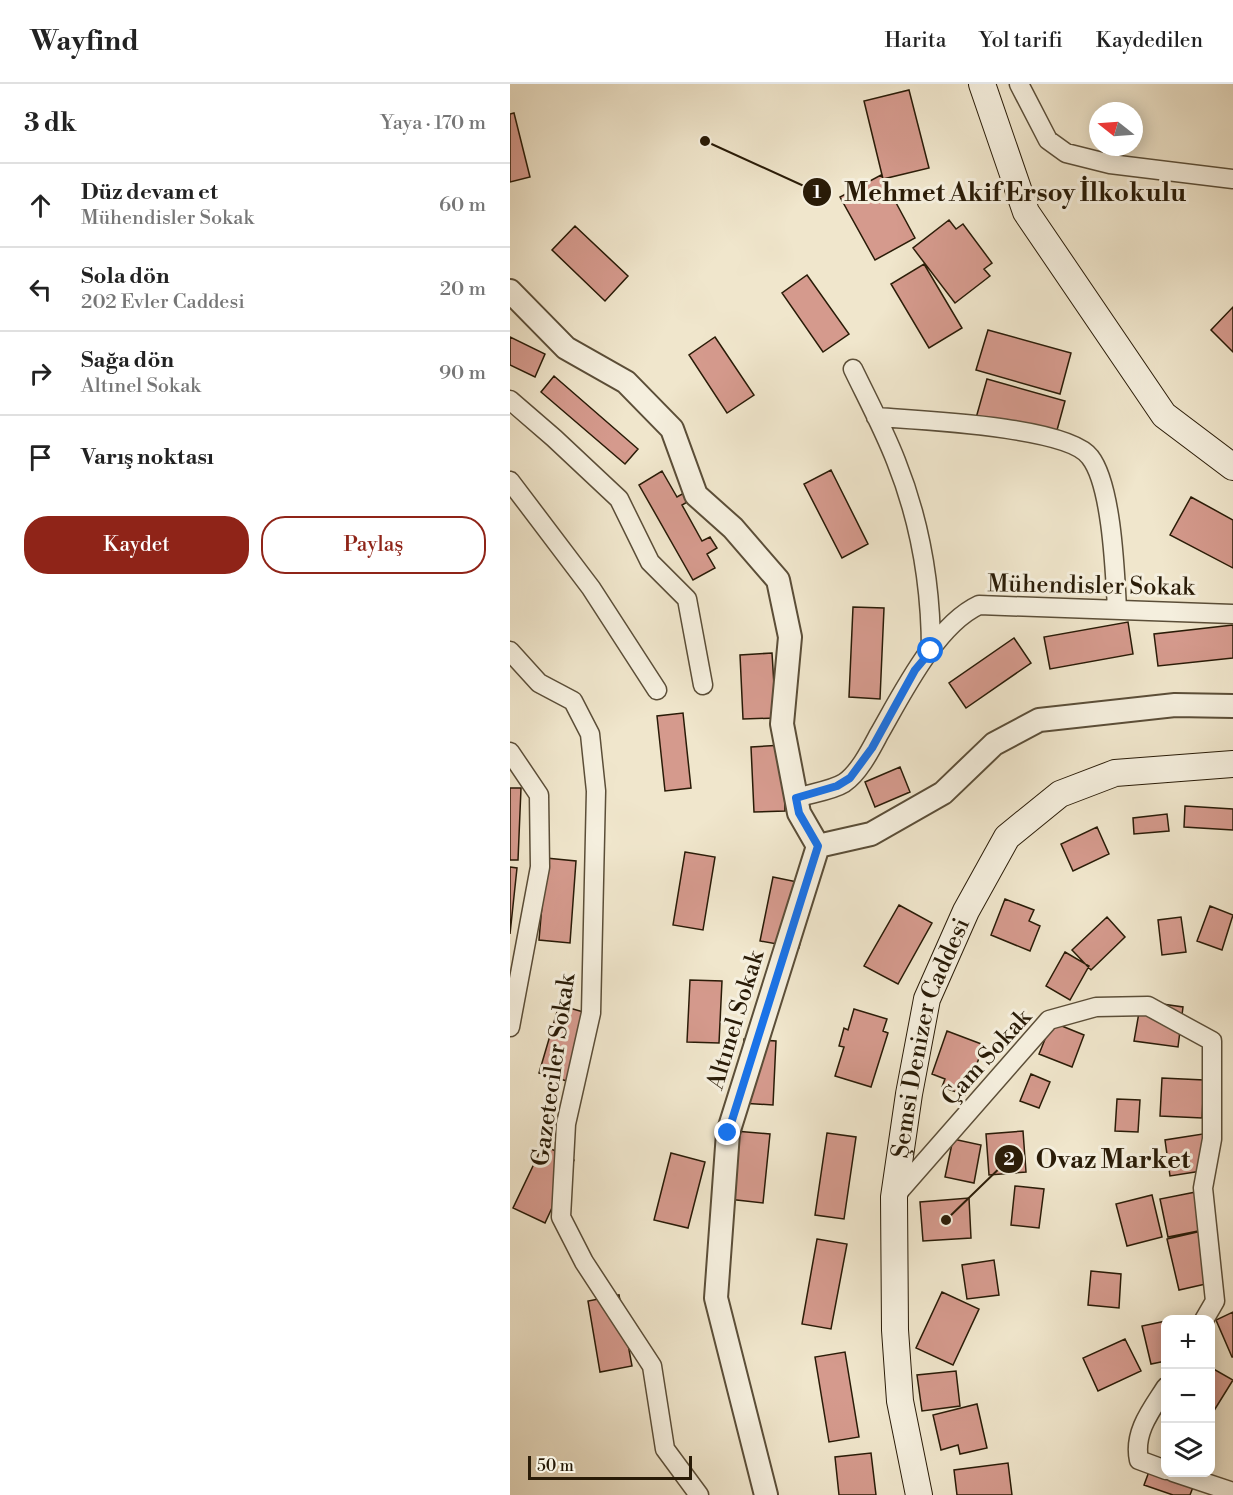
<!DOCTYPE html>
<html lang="tr">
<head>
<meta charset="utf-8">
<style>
	body { margin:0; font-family:"Libre Bodoni",serif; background:#f6f6f6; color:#222 }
	.controls { position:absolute; right:18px; bottom:18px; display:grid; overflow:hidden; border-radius:12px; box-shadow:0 3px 15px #0003 }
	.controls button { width:54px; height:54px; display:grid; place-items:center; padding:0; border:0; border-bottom:2px solid #e0e0e0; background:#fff; color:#222; font:30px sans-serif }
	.compass { position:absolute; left:579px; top:18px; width:54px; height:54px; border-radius:50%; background:#fff; box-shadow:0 3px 15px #0003; rotate:287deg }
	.scale { position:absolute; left:18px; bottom:15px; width:164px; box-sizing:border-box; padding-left:6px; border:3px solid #291b07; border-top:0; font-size:16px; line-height:21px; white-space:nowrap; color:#291b07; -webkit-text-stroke:4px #f5efde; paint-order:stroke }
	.stop { position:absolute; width:18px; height:18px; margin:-14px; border:4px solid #1a73e8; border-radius:50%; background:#fff }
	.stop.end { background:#1a73e8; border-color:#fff; box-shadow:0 2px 6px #0008 }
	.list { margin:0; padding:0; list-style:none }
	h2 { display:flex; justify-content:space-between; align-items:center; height:78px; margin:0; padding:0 24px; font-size:26px }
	h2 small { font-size:20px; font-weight:400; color:#767676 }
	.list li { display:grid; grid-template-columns:39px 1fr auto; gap:18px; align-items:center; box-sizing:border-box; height:84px; padding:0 24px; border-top:2px solid #e0e0e0 }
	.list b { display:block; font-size:22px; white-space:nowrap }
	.list p { margin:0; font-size:20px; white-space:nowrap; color:#767676 }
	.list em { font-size:20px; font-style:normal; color:#767676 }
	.actions { display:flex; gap:12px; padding:18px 24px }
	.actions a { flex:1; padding:14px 0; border:2px solid #8f2418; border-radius:24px; text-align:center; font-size:21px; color:#8f2418 }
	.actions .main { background:#8f2418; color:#fff }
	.icon { flex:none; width:33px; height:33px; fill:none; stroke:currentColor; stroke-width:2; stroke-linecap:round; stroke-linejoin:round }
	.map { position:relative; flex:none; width:723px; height:1411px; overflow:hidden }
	header { display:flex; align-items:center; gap:36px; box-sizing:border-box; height:84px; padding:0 30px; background:#fff; border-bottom:2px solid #e0e0e0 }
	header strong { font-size:28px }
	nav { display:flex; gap:33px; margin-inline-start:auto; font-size:21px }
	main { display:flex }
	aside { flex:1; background:#fff }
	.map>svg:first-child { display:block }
	.building { fill:#d59a8d; stroke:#291b07; stroke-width:1.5 }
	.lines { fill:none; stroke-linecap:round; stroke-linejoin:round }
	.minor-casing { stroke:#5b4e38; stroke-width:21 }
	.tertiary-casing { stroke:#5b4e38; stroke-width:26 }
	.secondary-casing { stroke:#291b07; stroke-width:28 }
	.minor { stroke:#f5efde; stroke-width:18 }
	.tertiary { stroke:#f5efde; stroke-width:22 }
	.secondary { stroke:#f5efde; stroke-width:26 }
	.route { stroke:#1a73e8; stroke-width:8 }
	.labels { text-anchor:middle; stroke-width:6; stroke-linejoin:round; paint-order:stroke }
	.street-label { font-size:24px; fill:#291b07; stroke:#f5efde }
	.leader { fill:none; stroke:#291b07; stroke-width:2 }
	.callout-dot { fill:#291b07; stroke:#f5efde; stroke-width:2 }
	.mark-label { font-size:18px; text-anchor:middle; font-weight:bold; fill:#fff }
	.callout-label { font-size:26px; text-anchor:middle; font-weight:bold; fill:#291b07; stroke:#f5efde; stroke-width:6; stroke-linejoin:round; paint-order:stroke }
</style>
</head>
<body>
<header>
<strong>Wayfind</strong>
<nav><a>Harita</a><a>Yol tarifi</a><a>Kaydedilen</a></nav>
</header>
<main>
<aside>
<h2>3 dk<small>Yaya · 170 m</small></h2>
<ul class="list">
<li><svg class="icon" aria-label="ahead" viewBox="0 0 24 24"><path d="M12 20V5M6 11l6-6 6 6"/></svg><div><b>Düz devam et</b><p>Mühendisler Sokak</p></div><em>60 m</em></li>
<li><svg class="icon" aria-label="left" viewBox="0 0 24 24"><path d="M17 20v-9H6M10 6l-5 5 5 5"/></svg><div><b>Sola dön</b><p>202 Evler Caddesi</p></div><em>20 m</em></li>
<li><svg class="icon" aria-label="right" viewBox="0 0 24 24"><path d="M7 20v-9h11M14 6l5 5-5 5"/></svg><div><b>Sağa dön</b><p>Altınel Sokak</p></div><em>90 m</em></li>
<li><svg class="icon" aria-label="arrive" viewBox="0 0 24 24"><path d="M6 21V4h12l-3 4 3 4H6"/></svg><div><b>Varış noktası</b></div></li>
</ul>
<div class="actions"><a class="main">Kaydet</a><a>Paylaş</a></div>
</aside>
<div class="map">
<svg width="723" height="1411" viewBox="0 0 723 1411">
	<rect width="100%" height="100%" fill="#f0e6cc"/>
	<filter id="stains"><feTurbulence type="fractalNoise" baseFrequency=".00333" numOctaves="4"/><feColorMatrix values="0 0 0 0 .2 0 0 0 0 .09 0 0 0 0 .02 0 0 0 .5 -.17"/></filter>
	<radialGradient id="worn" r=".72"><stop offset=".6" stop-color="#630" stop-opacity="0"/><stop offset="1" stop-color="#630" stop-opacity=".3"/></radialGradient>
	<!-- building -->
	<path class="building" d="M399 6 419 84 373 95 354 17Z
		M4 29 20 93 0 98V30Z
		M371 91 405 154 365 176 330 113Z
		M439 136 446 145 453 140 482 179 474 185 480 192 445 219 403 164Z
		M65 142 118 192 95 217 42 166Z
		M414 180 452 244 419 264 381 200Z
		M297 191 339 250 313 268 272 209Z
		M723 223V268L701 246Z
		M478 246 561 269 550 310 466 286Z
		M0 253 35 270 25 293 0 281Z
		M205 253 244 311 217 329 179 271Z
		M44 292 128 365 115 380 31 308Z
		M477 295 555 317 544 357 466 334Z
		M321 386 358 460 332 474 294 400Z
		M152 387 167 413 174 409 179 417 172 421 192 457 200 453 207 464 197 470 205 484 183 496 129 401Z
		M681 413 723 436V484L660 451Z
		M343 523 374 524 370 615 339 613Z
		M618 538 623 570 540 585 534 553Z
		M723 541V574L648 582 644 550Z
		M504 554 521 579 456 624 439 599Z
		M262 569 266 634 233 635 230 571Z
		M173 629 181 704 155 707 147 632Z
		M273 661 275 727 244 728 241 663Z
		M390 683 400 708 365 723 355 698Z
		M0 704H11L8 776H0Z
		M675 722 723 725V746L674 743Z
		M657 730 659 747 624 750 623 734Z
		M587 743 599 770 563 787 551 760Z
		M175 768 205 773 193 846 163 841Z
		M36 774 66 777 60 859 29 856Z
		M0 783 7 784 0 850Z
		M263 793 302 801 289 864 250 857Z
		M495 815 524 826 519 837 530 842 520 867 481 851Z
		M389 821 422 839 388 900 354 882Z
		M700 822 723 831 712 866 687 857Z
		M597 833 615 853 581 886 562 866Z
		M671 833 676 868 652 871 648 836Z
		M555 868 579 882 560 916 536 902Z
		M180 896 212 897 209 959 177 958Z
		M631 917 673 923 668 963 624 957Z
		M49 921 77 929 57 997 29 989Z
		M344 925 377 935 373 947 378 949 361 1003 325 992 334 963 329 962 334 944 338 946Z
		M542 938 574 951 562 983 529 970Z
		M437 947 474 961 455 1011 432 1003 435 995 422 990Z
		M234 955 266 957 263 1021 231 1019Z
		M521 990 540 998 529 1024 510 1017Z
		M652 994 694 996 692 1034 650 1032Z
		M607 1015 630 1016 628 1048 605 1047Z
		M225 1047 260 1050 253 1119 218 1115Z
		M513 1047 516 1088 479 1091 476 1050Z
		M317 1049 346 1053 334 1135 305 1131Z
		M699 1049 704 1085 660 1092 655 1056Z
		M443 1055 471 1061 464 1099 435 1093Z
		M33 1061 64 1076 35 1139 3 1124Z
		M161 1069 195 1078 178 1144 144 1136Z
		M505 1102 534 1105 529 1144 501 1141Z
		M696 1106 703 1144 658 1153 650 1115Z
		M642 1111 652 1153 617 1162 606 1120Z
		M459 1114 461 1154 413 1157 410 1118Z
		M696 1146 709 1197 669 1206 657 1155Z
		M307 1155 337 1160 321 1245 292 1240Z
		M484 1176 489 1211 457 1215 452 1181Z
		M581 1187 611 1190 609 1224 578 1221Z
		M432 1208 469 1225 443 1281 406 1264Z
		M109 1211 122 1282 90 1288 78 1217Z
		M723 1228V1273H722L706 1236Z
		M656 1237V1277L641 1280 632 1242Z
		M615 1255 631 1287 588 1307 573 1274Z
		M335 1268 349 1353 319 1358 305 1273Z
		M700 1283 723 1296 700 1333Z
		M446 1287 450 1322 412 1327 407 1291Z
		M467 1320 477 1364 450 1370 448 1361 431 1366 423 1331Z
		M361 1369 366 1411H329L325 1373Z
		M644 1374 688 1390 680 1411H663L634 1401Z
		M498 1379 502 1411H447L444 1386Z"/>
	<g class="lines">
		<defs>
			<path id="minor" d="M509 0 538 56 556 69 600 80 723 95
				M343 285C358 316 374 346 386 377 410 437 421 503 421 567
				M0 316 44 354 109 415 140 478 177 515 193 601
				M366 333C406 336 558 342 580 373 602 401 605 489 607 525
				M0 397 81 504 147 606
				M0 567 29 599 63 617 80 650 86 707 81 929 56 1040 51 1133 74 1178 142 1282 155 1365 189 1411
				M0 668 29 711 30 783 0 943
				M286 714C301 709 321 707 334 699 349 689 361 665 369 650 392 610 426 541 469 521L723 530
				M384 1113 539 936 586 923 638 922 702 957V1055L693 1104 705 1217 694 1236
				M656 1303C642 1325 623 1348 629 1376L656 1386
				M663 1388 723 1408"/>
			<path id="tertiary" d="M0 207 56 264 116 298 162 345 186 411 223 444 268 496 280 553 272 640 289 729 308 762 361 750 433 709 484 660 529 636 665 621 723 622
				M256 1411 206 1214 218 1049 308 762"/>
			<g id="secondary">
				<path d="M472 0 516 128 654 331 723 383"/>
				<path id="s1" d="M409 1411 390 1317 385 1246 384 1113 399 1010 417 915 456 827 497 753 550 710 605 689 723 680"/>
			</g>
		</defs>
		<!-- minor casing -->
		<use href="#minor" class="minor-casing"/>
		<!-- tertiary casing -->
		<use href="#tertiary" class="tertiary-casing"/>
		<!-- secondary casing -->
		<use href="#secondary" class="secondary-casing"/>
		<!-- minor -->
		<use href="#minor" class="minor"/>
		<!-- tertiary -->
		<use href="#tertiary" class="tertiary"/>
		<!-- secondary -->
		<use href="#secondary" class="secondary"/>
	</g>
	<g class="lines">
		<!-- route -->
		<path class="route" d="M218 1049 308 762 289 729 286 714 327 702 340 694 362 664 405 586 421 567"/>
	</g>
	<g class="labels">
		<!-- street labels -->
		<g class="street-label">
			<text transform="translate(581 501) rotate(1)" y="8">Mühendisler Sokak</text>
			<text transform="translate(225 936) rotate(-73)" y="8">Altınel Sokak</text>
			<text dy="8" stroke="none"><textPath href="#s1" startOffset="464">Şemsi Denizer Caddesi</textPath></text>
			<text transform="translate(476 973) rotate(-48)" y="8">Çam Sokak</text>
			<text transform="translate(43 986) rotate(-82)" y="8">Gazeteciler Sokak</text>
		</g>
	</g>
	<!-- callouts -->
	<path class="leader" d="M195 57L307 108M436 1136L499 1075"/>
	<g class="callout-dot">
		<circle cx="195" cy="57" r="6"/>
		<circle cx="436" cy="1136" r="6"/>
		<circle cx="307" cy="108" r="15"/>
		<circle cx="499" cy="1075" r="15"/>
	</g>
	<g class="mark-label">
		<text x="307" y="114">1</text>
		<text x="499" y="1081">2</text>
	</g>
	<g class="callout-label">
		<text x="505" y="117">Mehmet Akif Ersoy İlkokulu</text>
		<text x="603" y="1084">Ovaz Market</text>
	</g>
	<rect width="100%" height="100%" filter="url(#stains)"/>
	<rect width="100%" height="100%" fill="url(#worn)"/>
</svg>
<div class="controls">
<button>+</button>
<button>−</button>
<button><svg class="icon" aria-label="layers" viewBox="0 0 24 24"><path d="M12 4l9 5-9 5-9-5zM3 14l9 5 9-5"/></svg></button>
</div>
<svg class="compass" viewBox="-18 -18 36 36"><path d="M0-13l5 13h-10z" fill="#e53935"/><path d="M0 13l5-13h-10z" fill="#767676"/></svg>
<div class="scale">50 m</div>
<div class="stop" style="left:421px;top:567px"></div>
<div class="stop end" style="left:218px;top:1049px"></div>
</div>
</main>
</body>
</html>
